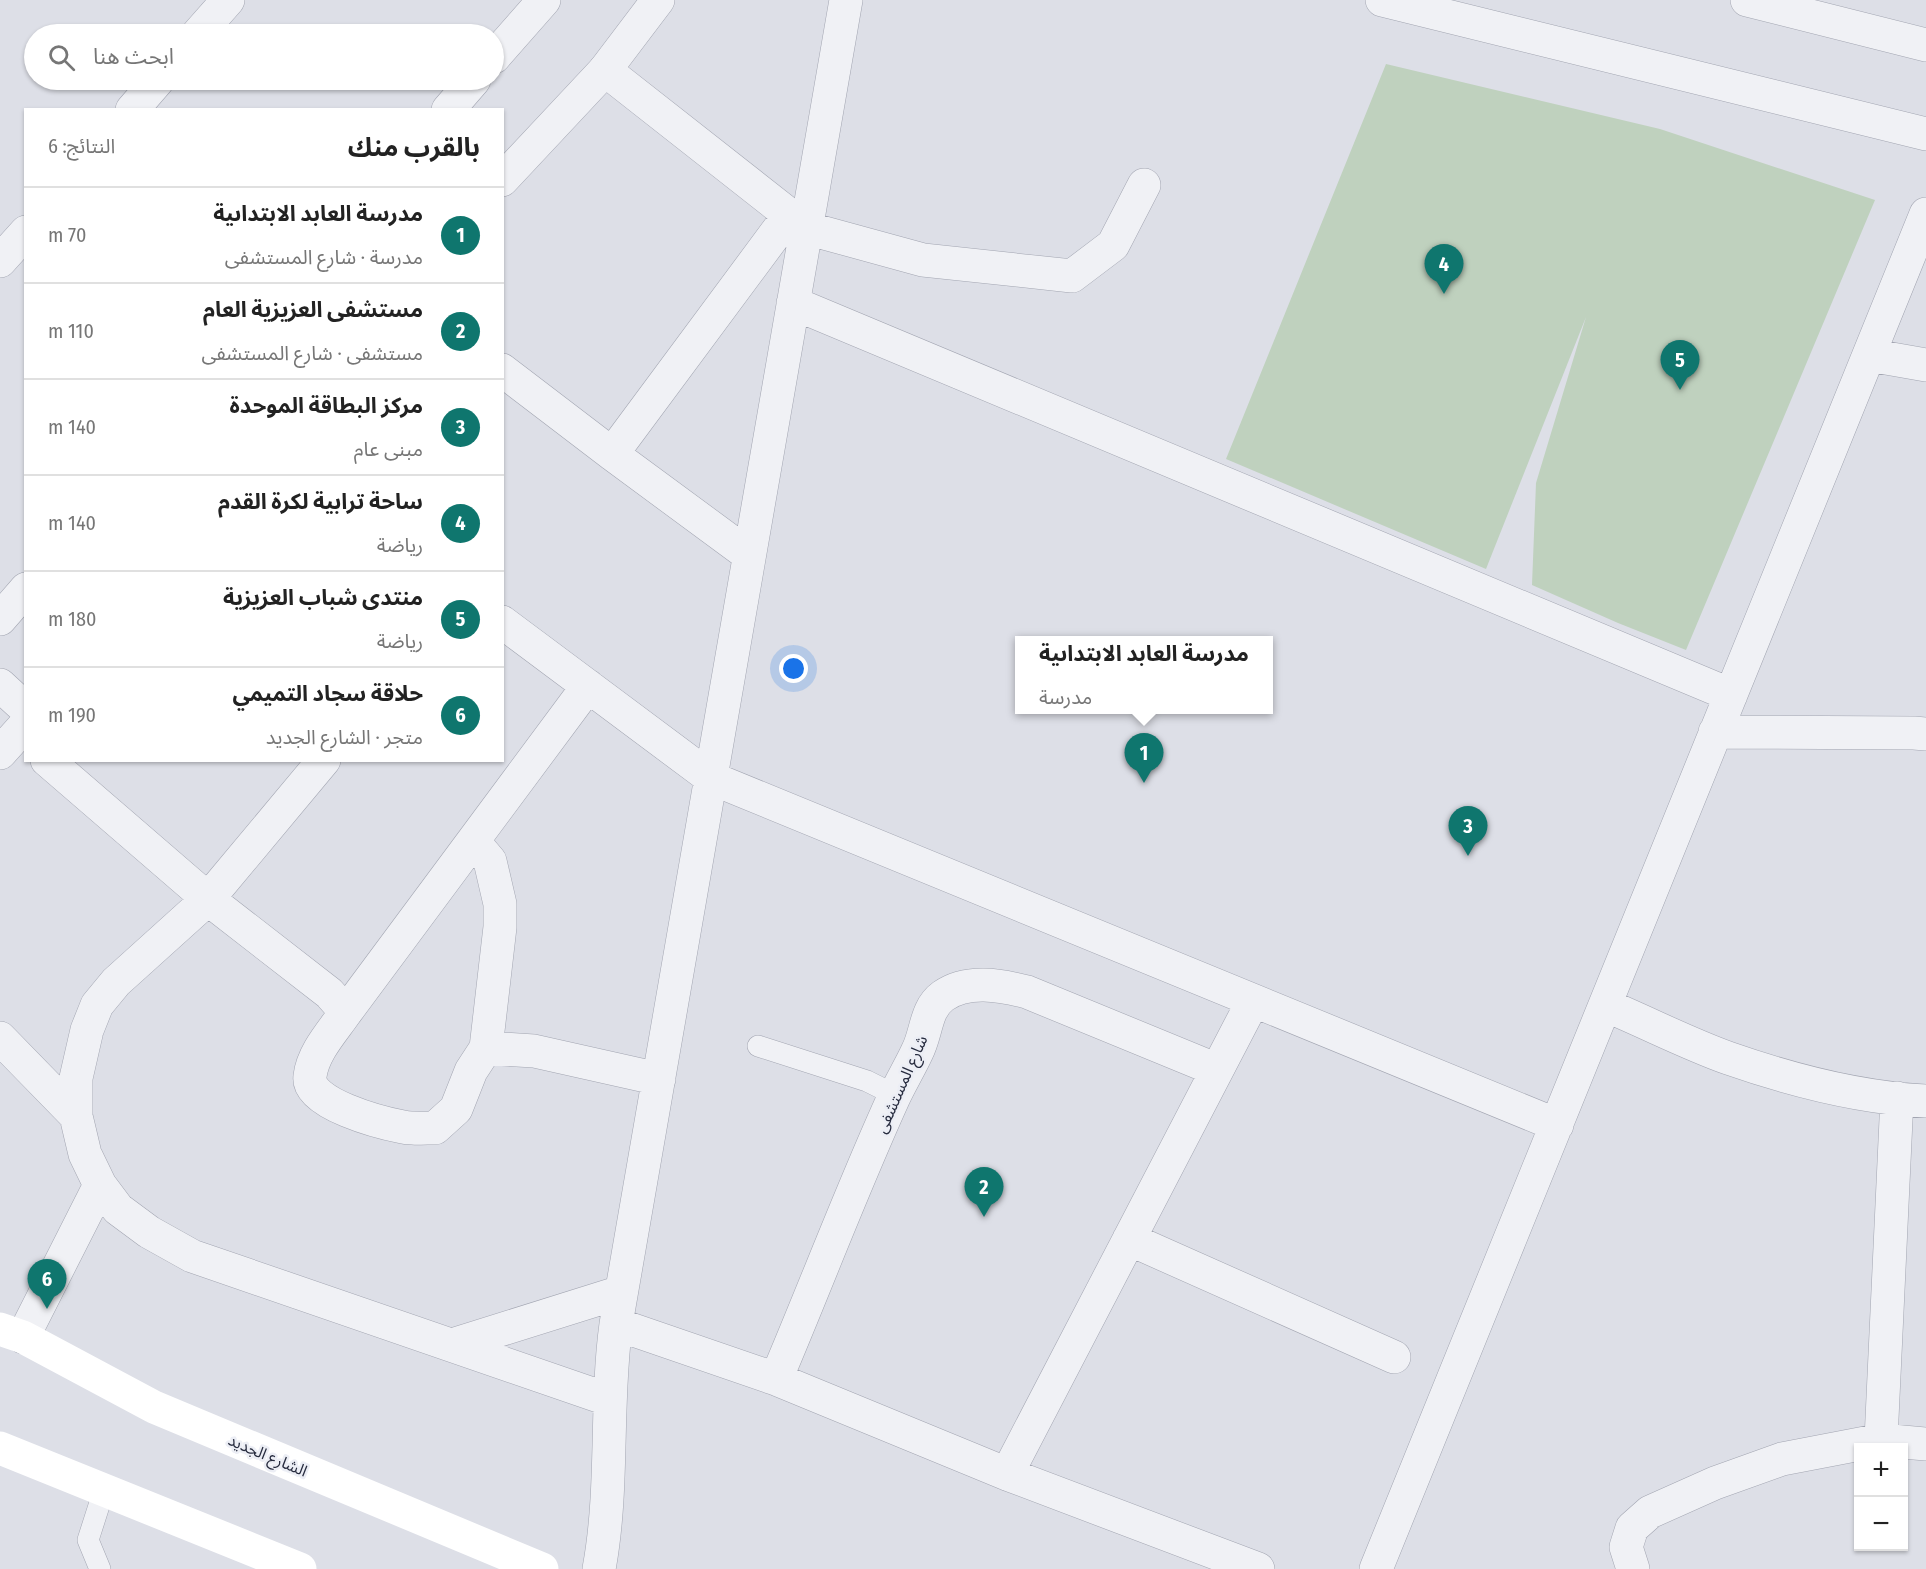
<!DOCTYPE html>
<html lang="ar">
<head>
<meta charset="utf-8">
<style>
	body { margin:0; font-family:"Fira Sans Condensed","Noto Sans Arabic",sans-serif; background:#f6f6f6; color:#222; direction:rtl }
	.controls { position:absolute; right:18px; bottom:18px; display:grid; overflow:hidden; border-radius:0px; box-shadow:0 2px 4px #0004 }
	.controls button { width:54px; height:54px; display:grid; place-items:center; padding:0; border:0; border-bottom:2px solid #e0e0e0; background:#fff; color:#222; font:30px sans-serif }
	.you { position:absolute; left:794px; top:669px; width:21px; height:21px; margin:-15px; border:4px solid #fff; border-radius:50%; background:#1a73e8; box-shadow:0 0 0 9px #1a73e833 }
	.badge { display:grid; place-items:center; width:39px; height:39px; border-radius:50%; background:#0f766e; color:#fff; font-size:20px; font-weight:700 }
	.pin { position:absolute; translate:-50% -50px; filter:drop-shadow(0 2px 3px #0008) }
	.pin::after { content:''; position:absolute; top:32px; width:21px; height:18px; background:inherit; clip-path:polygon(0 0,100% 0,50% 100%) }
	.popup { position:absolute; left:1015px; top:636px; width:258px; height:78px; box-sizing:border-box; display:grid; place-content:center; border-radius:0px; background:#fff; filter:drop-shadow(0 2px 4px #0005); font-size:20px; white-space:nowrap; color:#767676 }
	.popup b { font-size:22px; color:#222 }
	.popup::after { content:''; position:absolute; left:50%; top:100%; margin-left:-12px; border:12px solid transparent; border-top-color:#fff }
	.list { margin:0; padding:0; list-style:none }
	h2 { display:flex; justify-content:space-between; align-items:center; height:78px; margin:0; padding:0 24px; font-size:26px }
	h2 small { font-size:20px; font-weight:400; color:#767676 }
	.list li { display:grid; grid-template-columns:39px 1fr auto; gap:18px; align-items:center; box-sizing:border-box; height:96px; padding:0 24px; border-top:2px solid #e0e0e0 }
	.list b { display:block; font-size:22px; white-space:nowrap }
	.list p { margin:0; font-size:20px; white-space:nowrap; color:#767676 }
	.list em { font-size:20px; font-style:normal; color:#767676 }
	.icon { flex:none; width:33px; height:33px; fill:none; stroke:currentColor; stroke-width:2; stroke-linecap:round; stroke-linejoin:round }
	.map { position:relative; flex:none; width:1926px; height:1569px; overflow:hidden; direction:ltr }
	.search { position:absolute; background:#fff; box-shadow:0 2px 4px #0004; left:24px; top:24px; width:480px; height:66px; display:flex; align-items:center; gap:15px; box-sizing:border-box; padding:0 21px; border-radius:33px; color:#767676; font-size:22px }
	.panel { position:absolute; background:#fff; box-shadow:0 2px 4px #0004; left:24px; top:108px; width:480px; height:654px; border-radius:0px; direction:rtl }
	.map>svg:first-child { display:block }
	.green { fill:#bfd1be }
	.lines { fill:none; stroke-linecap:round; stroke-linejoin:round }
	.service-casing { stroke:#a2a5b1; stroke-width:22 }
	.minor-casing { stroke:#a2a5b1; stroke-width:34 }
	.tertiary-casing { stroke:#a2a5b1; stroke-width:34 }
	.service { stroke:#f0f1f5; stroke-width:21 }
	.minor { stroke:#f0f1f5; stroke-width:33 }
	.tertiary { stroke:#f0f1f5; stroke-width:33 }
	.secondary { stroke:#fff; stroke-width:33 }
	.labels { text-anchor:middle; stroke-width:5; stroke-linejoin:round; paint-order:stroke }
	.street-label { font-size:16px; fill:#262b3e; stroke:#eceef5 }
</style>
</head>
<body>
<div class="map">
<svg width="1926" height="1569" viewBox="0 0 1926 1569">
	<rect width="100%" height="100%" fill="#dddfe7"/>
	<!-- green -->
	<path class="green" d="M1386 64 1660 129 1875 200 1686 650 1618 623 1532 585 1536 483 1586 317 1486 569 1226 459Z"/>
	<g class="lines">
		<defs>
			<path id="service" d="M758 1046 867 1081 895 1095
				M100 1569 88 1540 104 1490"/>
			<path id="minor" d="M198 34 228 0
				M605 70 806 228 923 260 1072 276 1113 245 1144 185
				M132 110 158 80
				M0 261 26 232
				M793 303 1731 695
				M1869 355 1926 365
				M502 370 612 454 749 555
				M612 454 790 214
				M502 622 711 778 1557 1125
				M1715 732 1914 733 1926 734
				M47 760 208 899 329 993 346 1012C333 1031 313 1052 310 1076 306 1104 382 1123 403 1127 413 1129 425 1128 435 1128L456 1109 471 1071 486 1048 534 1051 659 1079
				M324 760 208 899 116 982 97 1005 87 1030 76 1078V1116L85 1154 100 1185 118 1209 149 1232 192 1256 610 1400
				M473 841 490 861 500 904V927L486 1048
				M1605 1005C1646 1022 1686 1043 1728 1058 1791 1080 1859 1098 1926 1101
				M346 1012 588 686
				M0 1038 76 1116
				M1129 1239 1394 1357
				M616 1324 776 1379 1007 1474 1258 1569
				M23 1337 100 1185
				M452 1345 621 1292
				M776 1379C816 1285 852 1189 894 1097 901 1082 910 1067 917 1052 927 1033 925 1009 943 996 967 979 1000 985 1027 992L1217 1070
				M1881 1440 1897 1098
				M1007 1474 1253 1001
				M599 1569C614 1488 605 1405 616 1324L846 0
				M1376 1569 1926 214
				M1633 1569 1626 1547 1632 1528 1650 1512 1715 1483 1782 1459 1881 1440 1926 1444"/>
			<path id="tertiary" d="M1382 0 1926 134
				M1747 0 1926 45
				M494 57 544 0
				M448 110 474 80
				M502 180 605 70 658 0
				M0 619 26 589
				M0 685 26 709
				M0 753 26 724"/>
		</defs>
		<!-- service casing -->
		<use href="#service" class="service-casing"/>
		<!-- minor casing -->
		<use href="#minor" class="minor-casing"/>
		<!-- tertiary casing -->
		<use href="#tertiary" class="tertiary-casing"/>
		<!-- service -->
		<use href="#service" class="service"/>
		<!-- minor -->
		<use href="#minor" class="minor"/>
		<!-- tertiary -->
		<use href="#tertiary" class="tertiary"/>
		<!-- secondary -->
		<path class="secondary" d="M0 1329 23 1337 154 1407 542 1569
			M0 1448 300 1569"/>
	</g>
	<g class="labels">
		<!-- street labels -->
		<g class="street-label">
			<text transform="translate(901 1084) rotate(-66)" y="6">شارع المستشفى</text>
			<text transform="translate(268 1455) rotate(23)" y="6">الشارع الجديد</text>
		</g>
	</g>
</svg>
<div class="controls">
<button>+</button>
<button>−</button>
</div>
<div class="you"></div>
<div class="pin badge" style="left:1144px;top:783px">1</div>
<div class="popup"><b>مدرسة العابد الابتداىية</b>مدرسة</div>
<div class="pin badge" style="left:984px;top:1217px">2</div>
<div class="pin badge" style="left:1468px;top:856px">3</div>
<div class="pin badge" style="left:1444px;top:294px">4</div>
<div class="pin badge" style="left:1680px;top:390px">5</div>
<div class="pin badge" style="left:47px;top:1309px">6</div>
<div class="search"><svg class="icon" aria-label="search" viewBox="0 0 24 24"><circle cx="10" cy="10" r="6"/><path d="M15 15l6 6"/></svg>ابحث هنا</div>
<section class="panel">
<h2>بالقرب منك<small>النتائج: 6</small></h2>
<ul class="list">
<li><span class="badge">1</span><div><b>مدرسة العابد الابتداىية</b><p>مدرسة · شارع المستشفى</p></div><em>70 m</em></li>
<li><span class="badge">2</span><div><b>مستشفى العزيزية العام</b><p>مستشفى · شارع المستشفى</p></div><em>110 m</em></li>
<li><span class="badge">3</span><div><b>مركز البطاقة الموحدة</b><p>مبنى عام</p></div><em>140 m</em></li>
<li><span class="badge">4</span><div><b>ساحة ترابية لكرة القدم</b><p>رياضة</p></div><em>140 m</em></li>
<li><span class="badge">5</span><div><b>منتدى شباب العزيزية</b><p>رياضة</p></div><em>180 m</em></li>
<li><span class="badge">6</span><div><b>حلاقة سجاد التميمي</b><p>متجر · الشارع الجديد</p></div><em>190 m</em></li>
</ul>
</section>
</div>
</body>
</html>
